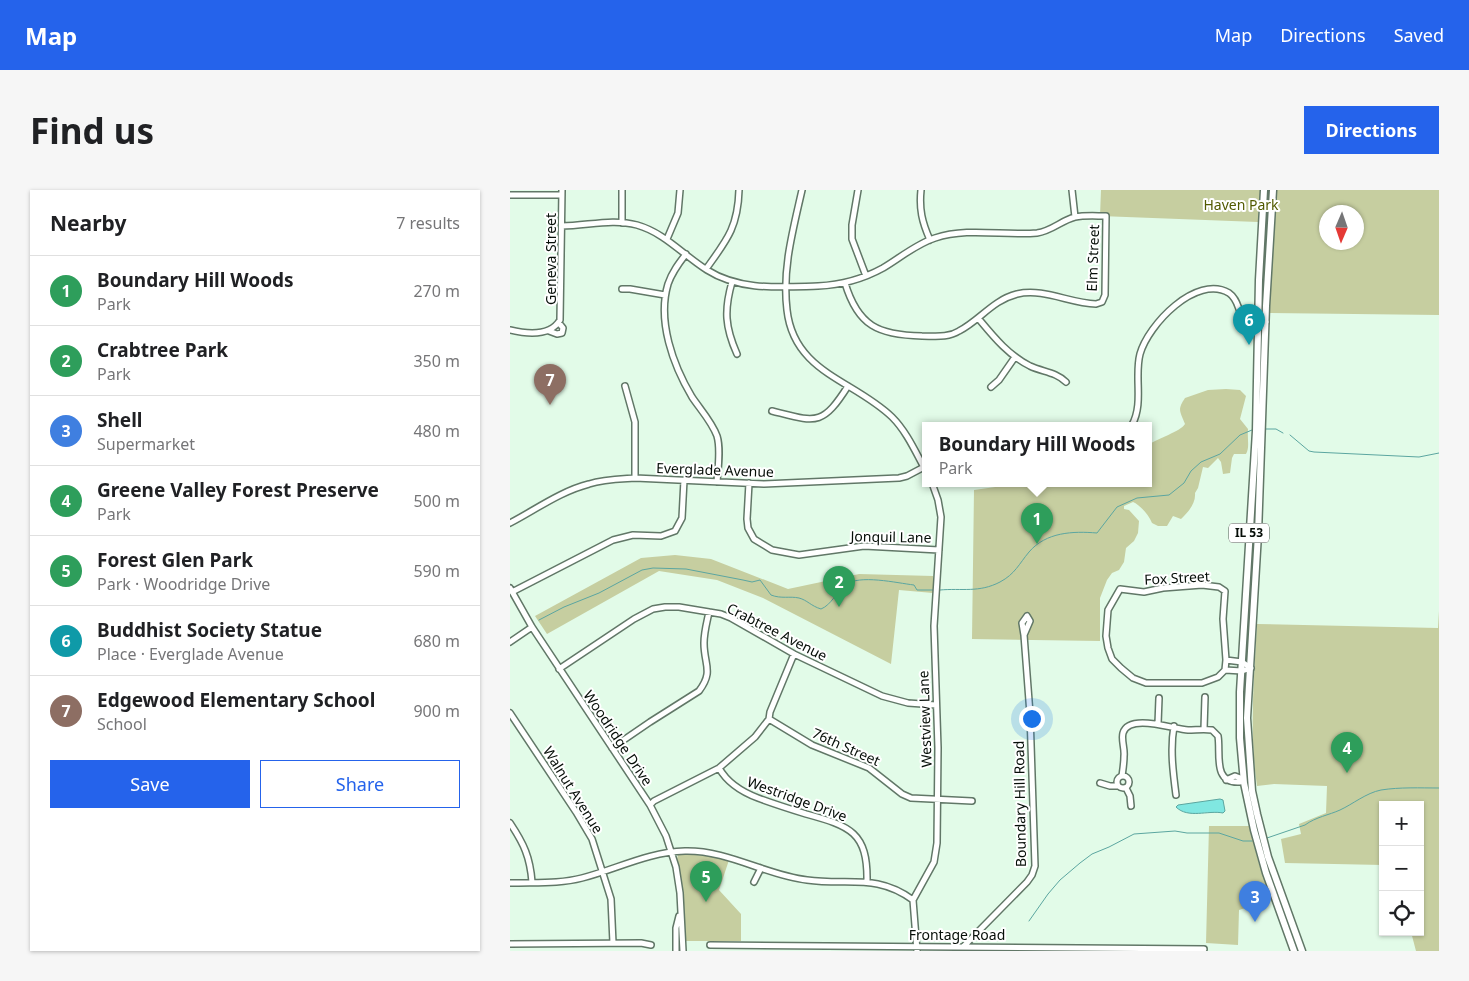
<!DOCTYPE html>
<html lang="en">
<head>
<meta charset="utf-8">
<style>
	body { margin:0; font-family:"Noto Sans",sans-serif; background:#f6f6f6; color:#202124 }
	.controls { position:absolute; right:15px; bottom:15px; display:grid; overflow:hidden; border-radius:0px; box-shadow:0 1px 4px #0004 }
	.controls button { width:45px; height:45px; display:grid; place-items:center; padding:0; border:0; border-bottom:1px solid #e0e0e0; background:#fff; color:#202124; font:25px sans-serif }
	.compass { position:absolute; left:809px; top:15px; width:45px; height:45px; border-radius:50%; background:#fff; box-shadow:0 1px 4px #0004; rotate:182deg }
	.you { position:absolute; left:521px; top:528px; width:18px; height:18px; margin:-12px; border:4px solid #fff; border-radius:50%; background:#1a73e8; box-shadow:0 0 0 8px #1a73e833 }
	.badge { display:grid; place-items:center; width:32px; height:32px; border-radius:50%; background:#2563eb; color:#fff; font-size:16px; font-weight:700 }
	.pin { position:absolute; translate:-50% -41px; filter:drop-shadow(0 1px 2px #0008) }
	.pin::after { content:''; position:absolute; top:26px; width:18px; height:15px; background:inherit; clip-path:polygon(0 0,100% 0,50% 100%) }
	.popup { position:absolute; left:412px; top:232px; width:230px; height:65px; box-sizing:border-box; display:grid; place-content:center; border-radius:0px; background:#fff; filter:drop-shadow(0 1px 4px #0005); font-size:16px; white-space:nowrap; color:#757577 }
	.popup b { font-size:19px; color:#202124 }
	.popup::after { content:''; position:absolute; left:50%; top:100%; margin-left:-10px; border:10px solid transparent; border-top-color:#fff }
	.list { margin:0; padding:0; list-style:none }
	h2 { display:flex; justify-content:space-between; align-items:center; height:65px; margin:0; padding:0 20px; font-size:21px }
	h2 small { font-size:16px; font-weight:400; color:#757577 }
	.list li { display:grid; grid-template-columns:32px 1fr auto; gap:15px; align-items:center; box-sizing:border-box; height:70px; padding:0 20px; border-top:1px solid #e0e0e0 }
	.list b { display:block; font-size:19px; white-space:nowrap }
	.list p { margin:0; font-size:16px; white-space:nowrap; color:#757577 }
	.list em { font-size:16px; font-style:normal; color:#757577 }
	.actions { display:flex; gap:10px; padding:15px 20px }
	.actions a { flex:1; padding:11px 0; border:1px solid #2563eb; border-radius:0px; text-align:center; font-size:18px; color:#2563eb }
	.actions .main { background:#2563eb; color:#fff }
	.icon { flex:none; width:28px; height:28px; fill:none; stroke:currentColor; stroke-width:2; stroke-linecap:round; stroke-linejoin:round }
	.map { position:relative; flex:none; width:929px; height:761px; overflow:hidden; border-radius:0px }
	header { display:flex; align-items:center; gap:30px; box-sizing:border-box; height:70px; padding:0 25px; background:#2563eb; color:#fff }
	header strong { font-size:24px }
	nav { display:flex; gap:28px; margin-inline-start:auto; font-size:18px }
	.intro { display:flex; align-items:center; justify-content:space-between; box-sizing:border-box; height:120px; padding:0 30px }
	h1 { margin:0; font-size:35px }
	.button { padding:12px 22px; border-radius:0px; background:#2563eb; color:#fff; font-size:18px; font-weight:700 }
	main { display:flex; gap:30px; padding:0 30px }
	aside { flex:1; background:#fff; border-radius:0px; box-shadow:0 1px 4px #0004 }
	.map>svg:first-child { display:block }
	.green { fill:#c6cea0; fill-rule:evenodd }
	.water { fill:#80e7e1; stroke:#5ba6a0 }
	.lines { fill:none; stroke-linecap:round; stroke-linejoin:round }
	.stream { stroke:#5ba6a0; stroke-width:1 }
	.minor-casing { stroke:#617767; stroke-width:8 }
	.major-casing { stroke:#617767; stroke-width:9 }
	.minor { stroke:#fff; stroke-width:5 }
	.major { stroke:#fff; stroke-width:6 }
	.labels { text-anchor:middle; stroke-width:4; stroke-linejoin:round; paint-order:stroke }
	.shield { fill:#fff; stroke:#515652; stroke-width:1 }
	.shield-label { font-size:12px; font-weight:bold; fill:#060e08 }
	.park-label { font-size:14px; fill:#525a01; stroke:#fff }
	.street-label { font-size:14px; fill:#060e08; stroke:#fff }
</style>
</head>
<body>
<header>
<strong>Map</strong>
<nav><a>Map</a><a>Directions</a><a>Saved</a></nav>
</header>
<div class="intro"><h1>Find us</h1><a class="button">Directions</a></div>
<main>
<aside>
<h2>Nearby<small>7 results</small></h2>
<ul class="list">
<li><span class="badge" style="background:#2e9e5b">1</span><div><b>Boundary Hill Woods</b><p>Park</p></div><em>270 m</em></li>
<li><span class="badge" style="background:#2e9e5b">2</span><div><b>Crabtree Park</b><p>Park</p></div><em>350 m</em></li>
<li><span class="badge" style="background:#3f7fe0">3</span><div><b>Shell</b><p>Supermarket</p></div><em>480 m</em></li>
<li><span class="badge" style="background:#2e9e5b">4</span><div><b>Greene Valley Forest Preserve</b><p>Park</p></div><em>500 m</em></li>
<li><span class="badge" style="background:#2e9e5b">5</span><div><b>Forest Glen Park</b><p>Park · Woodridge Drive</p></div><em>590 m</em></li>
<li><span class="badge" style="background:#0f9aa8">6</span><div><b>Buddhist Society Statue</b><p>Place · Everglade Avenue</p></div><em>680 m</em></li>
<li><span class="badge" style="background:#8d6e63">7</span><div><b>Edgewood Elementary School</b><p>School</p></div><em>900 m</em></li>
</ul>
<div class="actions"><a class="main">Save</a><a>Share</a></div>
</aside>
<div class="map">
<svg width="929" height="761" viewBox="0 0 929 761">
	<rect width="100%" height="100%" fill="#e2fbe8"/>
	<!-- green -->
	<path class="green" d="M591 0H751L748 32 590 26Z
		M763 0H929V125L759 123ZM816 22H846V52H816Z
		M716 199 730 200 736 206 730 229 738 239C737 248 740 257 736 264H724L722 268 720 283 713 284 711 272 708 268 698 278 693 277 688 298 685 303C686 314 678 322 671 329L663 326 657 336H648L642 333C639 325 630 315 623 312L614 316V319L619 320 629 331 628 343 624 351 616 358 614 372 609 380 602 383 597 390 590 408V451L462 449 464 300 513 293H638V255C648 248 670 242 675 234 670 221 667 220 675 208L698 200Z
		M165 365 201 369 278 399 349 384 423 386V403L389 400 381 474 253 408 207 390 149 381 37 444 25 426 131 368Z
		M929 421V761H906L901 742H910V615H873V675L775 673 771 649 791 644 789 634 816 623 817 596 764 594 747 596C739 542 744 489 747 434L928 438Z
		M699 636H739L749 674 761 710 729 720 728 755 696 753Z
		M170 664 201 666 219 670 209 700 231 724V751H174L173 701 167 669 168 665Z"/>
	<!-- water -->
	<path class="water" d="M710 609 713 610 715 621 713 623C698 620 678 629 666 617L668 615Z"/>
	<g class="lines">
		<!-- stream -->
		<path class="stream" d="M755 239H766L773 243
			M780 245 799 261 804 262 909 267 929 263
			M430 400C452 398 469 403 490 392 505 384 509 374 519 362 536 342 563 341 587 343L607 317 627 308 659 305 674 293 681 281 691 272 710 264 730 245 742 240
			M29 430 54 417 89 403 132 380 143 378 176 379 233 390 242 392 250 390 261 405C271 409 280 406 289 408 297 410 301 416 311 419 321 415 326 403 335 395 349 384 387 393 404 395L407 400H423
			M757 648 795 635C806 627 819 625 830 620 843 614 856 603 871 600 890 597 910 598 929 598
			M519 731 538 704 550 690 570 673 582 664 599 657 624 644 665 641 677 643H709L733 651H742"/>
		<defs>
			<path id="minor" d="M292 0C283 40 272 79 277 120 284 183 344 190 382 227 397 242 406 263 416 281
				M348 0 342 35V49L356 86
				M411 0C409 19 412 32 420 50
				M562 0 565 27
				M0 5H52
				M112 33V0
				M52 36C77 36 102 28 127 35 155 43 173 65 197 80 230 101 270 97 308 96 330 95 353 89 373 78 390 68 406 54 425 48 458 37 494 46 527 43 542 41 552 30 565 27 575 25 586 26 596 26L595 105 592 112 586 114C559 113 534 98 507 104 483 110 470 130 449 141 438 148 425 146 412 146 368 145 348 136 335 93
				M157 49 168 23 170 0
				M176 64C169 73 162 82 158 94 147 131 163 175 182 207 190 219 202 232 207 246 211 259 208 278 207 292
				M196 79C217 50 228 37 229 0
				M222 92C214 120 215 137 227 164
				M112 99H120L155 105
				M468 128C483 146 498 165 520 176 533 182 546 182 556 192
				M0 140C17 144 40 147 50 130L52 0
				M39 141 47 144 52 143 53 138 49 133
				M115 196 125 232V288
				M481 197 489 190 505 167
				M262 221C306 232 312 237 338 196
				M622 235C634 213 624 187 630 164 638 135 686 84 719 103 729 110 727 120 734 128L756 132
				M239 293 237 329 238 338 244 349 262 360 289 365 354 356 429 360
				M0 333C25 320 51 301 79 294 94 289 110 289 125 288L254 294 389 288 397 286 416 276
				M692 395 709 397 715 401 713 429 716 470 715 480 708 487 692 493H636L623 488 611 478 602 469 598 458 596 446 598 420 610 399 634 402 653 398Z
				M0 398 22 437 140 615 156 646 166 677 170 703 173 761
				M2 402 103 350 123 345 151 346 165 341 172 328 174 290
				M0 452 22 437
				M49 479 124 429 143 419 155 417H169L211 424 221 428 284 464 372 506 398 513 426 515
				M715 480 732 481 741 478 732 472 716 470
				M0 523 66 622 82 649 101 709 103 753
				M259 529 302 555 359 578 392 604 401 608 462 611
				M648 534 649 508
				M664 536C660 559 663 582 666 605
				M694 539 695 507
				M102 558 140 532 189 501C204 481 194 475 194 453 194 442 197 432 199 422
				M209 578C218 594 232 602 248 608 264 614 280 619 296 624 340 636 358 642 357 692
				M607 592a6 6 0 1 1 12 0a6 6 0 1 1-12 0Z
				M612 586C613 579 614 573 614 566 615 559 611 550 613 543 619 523 663 539 678 540 686 540 694 539 702 540L708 546C711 563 702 594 730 592L733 589
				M716 590 725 586 733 589
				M590 593 600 596H607
				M616 598 620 606 621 616
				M140 615 144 611 209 578 245 547 259 529 260 522 284 464
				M0 633C14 654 20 667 22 692
				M244 692 251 678
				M0 693C24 692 49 694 72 688 107 679 138 662 175 661 218 660 255 685 297 690 338 696 366 683 403 710
				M0 754 131 753 141 755
				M200 755 694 759
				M454 756 517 692 522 685 525 676 520 524 514 445 520 431 517 426 512 433 514 445
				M166 761V738L169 726
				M407 761 403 710 424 672 427 653 428 558 424 436 431 327 428 310 422 293"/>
			<path id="major" d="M754 0 749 90 746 241 730 502V548L734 593 744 640 756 683 784 761
				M763 0 756 116 748 344 737 528 742 601 747 624 758 667 792 761"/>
		</defs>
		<!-- minor casing -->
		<use href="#minor" class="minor-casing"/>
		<!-- major casing -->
		<use href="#major" class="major-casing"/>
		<!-- minor -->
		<use href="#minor" class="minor"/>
		<!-- major -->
		<use href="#major" class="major"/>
	</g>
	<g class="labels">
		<!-- shield labels -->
		<rect class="shield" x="719" y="333.5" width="40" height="19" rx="4"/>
		<g class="shield-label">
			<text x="739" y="347">IL 53</text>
		</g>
		<!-- park labels -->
		<g class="park-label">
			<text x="731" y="20">Haven Park</text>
		</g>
		<!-- street labels -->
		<g class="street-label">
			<text transform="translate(583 68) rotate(-88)" y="5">Elm Street</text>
			<text transform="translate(41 69) rotate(-90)" y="5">Geneva Street</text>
			<text transform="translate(205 280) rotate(2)" y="5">Everglade Avenue</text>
			<text transform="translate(381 347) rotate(1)" y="5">Jonquil Lane</text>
			<text transform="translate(667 388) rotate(-3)" y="5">Fox Street</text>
			<text transform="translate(267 442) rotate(27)" y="5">Crabtree Avenue</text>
			<text transform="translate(415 529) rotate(-92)" y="5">Westview Lane</text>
			<text transform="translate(108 548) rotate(56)" y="5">Woodridge Drive</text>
			<text transform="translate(336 557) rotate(24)" y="5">76th Street</text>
			<text transform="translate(63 600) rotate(58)" y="5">Walnut Avenue</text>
			<text transform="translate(287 609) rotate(20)" y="5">Westridge Drive</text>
			<text transform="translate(510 614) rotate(-91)" y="5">Boundary Hill Road</text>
			<text x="447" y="750">Frontage Road</text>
		</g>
	</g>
</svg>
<div class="controls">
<button>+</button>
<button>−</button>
<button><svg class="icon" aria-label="locate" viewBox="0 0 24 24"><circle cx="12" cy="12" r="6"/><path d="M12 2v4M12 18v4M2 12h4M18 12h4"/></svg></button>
</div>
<svg class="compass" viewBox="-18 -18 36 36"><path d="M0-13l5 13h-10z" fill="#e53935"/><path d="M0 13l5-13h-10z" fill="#757577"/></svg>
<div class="you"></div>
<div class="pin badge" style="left:527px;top:354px;background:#2e9e5b">1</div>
<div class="popup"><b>Boundary Hill Woods</b>Park</div>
<div class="pin badge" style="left:329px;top:417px;background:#2e9e5b">2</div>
<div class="pin badge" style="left:745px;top:732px;background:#3f7fe0">3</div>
<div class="pin badge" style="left:837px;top:583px;background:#2e9e5b">4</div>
<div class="pin badge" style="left:196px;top:712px;background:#2e9e5b">5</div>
<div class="pin badge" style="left:739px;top:155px;background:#0f9aa8">6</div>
<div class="pin badge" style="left:40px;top:215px;background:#8d6e63">7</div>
</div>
</main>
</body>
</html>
